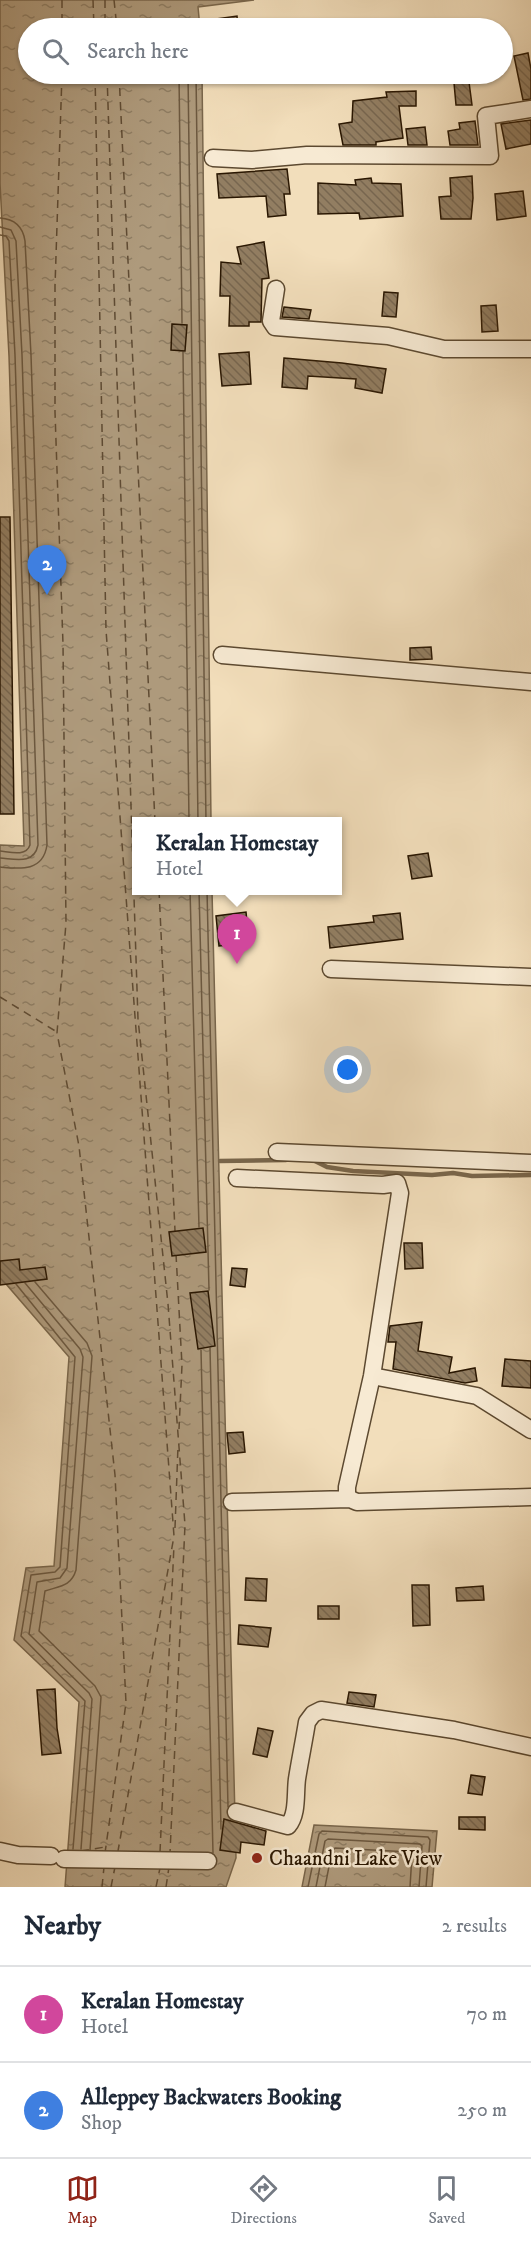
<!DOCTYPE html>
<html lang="en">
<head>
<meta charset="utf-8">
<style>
	body { margin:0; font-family:"IM FELL DW Pica",serif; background:#f2f2f3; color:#1f2937 }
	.you { position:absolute; left:348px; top:1070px; width:21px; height:21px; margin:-15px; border:4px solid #fff; border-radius:50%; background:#1a73e8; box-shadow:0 0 0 9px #1a73e833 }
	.badge { display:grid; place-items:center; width:39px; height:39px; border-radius:50%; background:#8f2418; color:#fff; font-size:20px; font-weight:700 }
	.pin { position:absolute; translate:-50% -50px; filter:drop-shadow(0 2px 3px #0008) }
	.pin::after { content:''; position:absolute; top:32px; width:21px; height:18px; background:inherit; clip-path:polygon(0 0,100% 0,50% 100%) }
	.popup { position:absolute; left:132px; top:817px; width:210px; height:78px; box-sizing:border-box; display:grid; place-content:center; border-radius:0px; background:#fff; filter:drop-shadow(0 2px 4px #0005); font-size:20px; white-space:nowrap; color:#747a83 }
	.popup b { font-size:22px; color:#1f2937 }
	.popup::after { content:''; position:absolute; left:50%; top:100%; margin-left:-12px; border:12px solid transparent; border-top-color:#fff }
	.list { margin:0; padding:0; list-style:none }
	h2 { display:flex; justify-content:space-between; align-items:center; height:78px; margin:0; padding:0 24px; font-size:26px }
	h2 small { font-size:20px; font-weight:400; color:#747a83 }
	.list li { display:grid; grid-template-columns:39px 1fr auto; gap:18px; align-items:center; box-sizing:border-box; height:96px; padding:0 24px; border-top:2px solid #e0e1e3 }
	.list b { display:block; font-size:22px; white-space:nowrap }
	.list p { margin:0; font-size:20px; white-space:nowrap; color:#747a83 }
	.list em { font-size:20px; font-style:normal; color:#747a83 }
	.icon { flex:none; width:33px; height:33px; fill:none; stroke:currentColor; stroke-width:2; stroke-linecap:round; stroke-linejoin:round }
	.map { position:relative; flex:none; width:531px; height:1887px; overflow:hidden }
	.search { position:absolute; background:#fff; box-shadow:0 2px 4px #0004; left:18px; right:18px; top:18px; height:66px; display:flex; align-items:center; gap:15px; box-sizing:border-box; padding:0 21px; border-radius:33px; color:#747a83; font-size:22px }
	.sheet { height:270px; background:#fff }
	nav { display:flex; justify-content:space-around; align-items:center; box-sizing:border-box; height:84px; border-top:2px solid #e0e1e3; background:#fff; font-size:16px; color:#747a83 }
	nav a { display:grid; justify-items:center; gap:3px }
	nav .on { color:#8f2418 }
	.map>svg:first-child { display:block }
	.water { fill:url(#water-ripples); stroke:#79664b; stroke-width:1.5 }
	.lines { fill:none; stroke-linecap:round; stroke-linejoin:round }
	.shore { stroke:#6c583f; stroke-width:1.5 }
	.stream { stroke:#79664b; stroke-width:4.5 }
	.ferry { stroke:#5f4b33; stroke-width:1.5; stroke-dasharray:8 6; stroke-linecap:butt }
	.building { fill:url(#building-back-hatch); stroke:#2a1702; stroke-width:1.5 }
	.minor-casing { stroke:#5c4930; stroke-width:19 }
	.minor { stroke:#f7ead3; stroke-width:16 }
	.poi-dot { fill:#8f2418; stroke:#f7ead3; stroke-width:2 }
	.labels { text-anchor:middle; stroke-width:5; stroke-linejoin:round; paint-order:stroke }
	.poi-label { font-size:21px; fill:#2a1702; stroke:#f7ead3; text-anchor:start }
</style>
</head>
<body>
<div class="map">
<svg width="531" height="1887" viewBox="0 0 531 1887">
	<defs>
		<pattern id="water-ripples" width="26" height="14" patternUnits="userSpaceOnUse" patternTransform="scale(1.5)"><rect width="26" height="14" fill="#ae9a7c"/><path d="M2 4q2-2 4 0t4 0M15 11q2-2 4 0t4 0" fill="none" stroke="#8e7d63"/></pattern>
		<pattern id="building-back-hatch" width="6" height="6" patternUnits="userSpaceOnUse" patternTransform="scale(1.5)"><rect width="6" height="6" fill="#927e62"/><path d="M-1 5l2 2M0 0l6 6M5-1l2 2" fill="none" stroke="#77664f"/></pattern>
	</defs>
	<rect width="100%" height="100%" fill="#f2debb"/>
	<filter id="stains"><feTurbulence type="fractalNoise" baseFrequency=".00333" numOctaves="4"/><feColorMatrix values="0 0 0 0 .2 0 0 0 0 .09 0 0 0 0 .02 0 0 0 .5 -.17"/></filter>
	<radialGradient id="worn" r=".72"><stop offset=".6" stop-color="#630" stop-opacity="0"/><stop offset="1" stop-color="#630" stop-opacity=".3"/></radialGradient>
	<!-- water -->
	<path class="water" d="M0 0H254L198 7 200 28H28V74H202L211 821 136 822V890L212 891 236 1858 226 1887H65L79 1702 14 1640 26 1568 54 1566 69 1357 0 1277V845L24 846 9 356 0 183Z
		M314 1825 437 1831 432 1887H302Z"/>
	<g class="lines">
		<!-- shore -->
		<path class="shore" d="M179 74 182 323
			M188 74 198 822
			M196 74 206 822
			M0 218C14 219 23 227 25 241L31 355 47 845C43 872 20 869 0 867
			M0 227 11 230 16 241 22 355 38 845C34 865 15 859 0 858
			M0 235 6 236 9 241 15 355 30 845C26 857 10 852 0 851
			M183 352 189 822
			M190 890 199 1227
			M199 890 209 1290
			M207 890 228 1807
			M35 1282 87 1343 92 1356 76 1570C71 1587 59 1586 45 1591L39 1631 95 1686 101 1697 90 1850
			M25 1283 80 1349 83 1357 67 1568 60 1578 37 1582 29 1634 89 1693 92 1699 81 1849
			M16 1284 75 1357 60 1567 55 1572 31 1575 21 1636 85 1701 73 1849
			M210 1348 221 1829
			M201 1350 213 1853
			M308 1887 319 1834 322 1831 428 1837 430 1840 426 1887
			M316 1887 325 1841 328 1839 420 1844 422 1846 419 1887
			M325 1887 332 1851 335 1848 410 1852 412 1855 410 1887"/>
		<!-- stream -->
		<path class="stream" d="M313 1160 327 1167 353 1171 432 1175 453 1173 472 1176 531 1175
			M220 1161 286 1160"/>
		<!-- ferry -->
		<path class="ferry" d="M62 0V28
			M93 0 94 28
			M105 0V28
			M114 0 117 28
			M62 74 55 286V412L63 644 66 923 57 1033 79 1146 115 1475 126 1703 105 1853
			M95 74 106 630 174 1536 118 1851
			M107 74 138 1019 168 1304 185 1525 170 1853
			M119 74 155 822
			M159 890 175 1231
			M0 997 57 1032
			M176 1254 182 1365 179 1429
			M175 1528 178 1446
			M81 1851 105 1847
			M160 1852 174 1545
			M102 1887 104 1867
			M111 1887 115 1867
			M156 1887 160 1868
			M166 1887 169 1867"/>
	</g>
	<!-- building -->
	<path class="building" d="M237 16 238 28H202V21Z
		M528 53 531 69V99L523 100 514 56Z
		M469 82 472 105H456L454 83Z
		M416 91V106H399L403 138 376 142V145H343L339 124 352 122 353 101 387 97 386 92Z
		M531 120V144L506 149 501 124Z
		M475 121 478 145H450L448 131 460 129 459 123Z
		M425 127 427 145H408L406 129Z
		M287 169 290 194H284L286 215 268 217 266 196 219 198 217 174Z
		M472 176 473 198 471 219H441L439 197 451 196 450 178Z
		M371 178 372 183 401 184 403 216 360 219 359 213 318 214V183L356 185 355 180Z
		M523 191 526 216 497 220 495 194Z
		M264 242 269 278 262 279 261 322H249V326H229L230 296H220L221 262 241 264 237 247Z
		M384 292 398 293 396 317 382 316Z
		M496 305 498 331 482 332 481 306Z
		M284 307 311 310 309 319 282 317Z
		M172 324 187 325 185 351 171 350Z
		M249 352 251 384 222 386 219 354Z
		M284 358 342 363 386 369 382 393 355 388 356 379 308 376 307 389 282 387Z
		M0 517H10L14 814H0Z
		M431 647 432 659 410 660V648Z
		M428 853 432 876 412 879 408 856Z
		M246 912 249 943 219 946 216 916Z
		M400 913 403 939 330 948 328 927 374 922 373 916Z
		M203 1228 206 1252 172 1256 169 1232Z
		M404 1243H422L423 1268 405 1269Z
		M19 1259 20 1270 45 1267 47 1279 0 1285V1261Z
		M232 1268 247 1269 245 1287 230 1285Z
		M208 1291 215 1346 198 1349 190 1293Z
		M422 1322 418 1351 452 1357 449 1373 475 1368 477 1381 465 1383 393 1369 396 1342H388L390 1326Z
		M505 1359 531 1361V1388L502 1386Z
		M243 1432 245 1452 229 1454 227 1433Z
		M246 1578 267 1579 266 1601 245 1600Z
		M412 1585H429L430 1625 413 1626Z
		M483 1586 484 1600 457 1601 456 1588Z
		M318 1606H339V1619H318Z
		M239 1625 271 1628 268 1647 238 1644Z
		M55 1689 57 1728 61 1753 42 1755 37 1690Z
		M349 1692 376 1695 374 1707 347 1703Z
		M258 1728 273 1731 267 1757 253 1754Z
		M471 1775 485 1777 482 1795 468 1793Z
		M459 1817H485V1830L459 1829Z
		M224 1819 266 1831 264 1845 241 1842 240 1853 220 1850Z"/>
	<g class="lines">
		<defs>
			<path id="minor" d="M213 158 252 160 307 155 490 156 486 116 531 109
				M276 289 271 321 275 327 388 336 444 349H531
				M222 655 531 682
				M331 969 531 977
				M277 1152 531 1163
				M237 1178 383 1185 397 1183 400 1193 372 1376 347 1487V1494L350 1499 357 1502 531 1497
				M372 1376 477 1396 531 1430
				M232 1502 350 1499
				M236 1812 288 1826C298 1814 295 1794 297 1779 300 1760 304 1741 307 1722L313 1714 321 1710 454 1730 531 1747
				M0 1851 18 1855 51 1856
				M64 1859 208 1861"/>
		</defs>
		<!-- minor casing -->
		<use href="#minor" class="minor-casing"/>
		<!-- minor -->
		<use href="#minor" class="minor"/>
	</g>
	<!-- markers -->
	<circle class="poi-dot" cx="257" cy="1858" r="6"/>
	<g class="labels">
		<!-- poi labels -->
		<g class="poi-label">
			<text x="269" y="1865">Chaandni Lake View</text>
		</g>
	</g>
	<rect width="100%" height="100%" filter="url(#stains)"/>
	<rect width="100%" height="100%" fill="url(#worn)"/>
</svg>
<div class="you"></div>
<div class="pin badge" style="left:237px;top:964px;background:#d1479c">1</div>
<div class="popup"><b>Keralan Homestay</b>Hotel</div>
<div class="pin badge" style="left:47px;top:595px;background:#3f7fe0">2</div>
<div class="search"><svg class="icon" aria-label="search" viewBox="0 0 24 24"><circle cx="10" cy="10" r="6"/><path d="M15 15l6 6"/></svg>Search here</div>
</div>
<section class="sheet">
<h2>Nearby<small>2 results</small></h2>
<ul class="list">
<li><span class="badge" style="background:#d1479c">1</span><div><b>Keralan Homestay</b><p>Hotel</p></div><em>70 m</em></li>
<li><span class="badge" style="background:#3f7fe0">2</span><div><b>Alleppey Backwaters Booking</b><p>Shop</p></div><em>250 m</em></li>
</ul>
</section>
<nav>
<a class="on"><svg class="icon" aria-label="map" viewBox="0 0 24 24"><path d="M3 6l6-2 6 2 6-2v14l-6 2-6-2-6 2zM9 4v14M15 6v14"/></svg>Map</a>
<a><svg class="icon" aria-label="directions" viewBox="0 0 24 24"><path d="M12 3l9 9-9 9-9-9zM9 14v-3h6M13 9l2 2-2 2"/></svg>Directions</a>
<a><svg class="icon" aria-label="saved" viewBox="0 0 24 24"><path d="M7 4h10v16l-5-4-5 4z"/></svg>Saved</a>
</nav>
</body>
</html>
